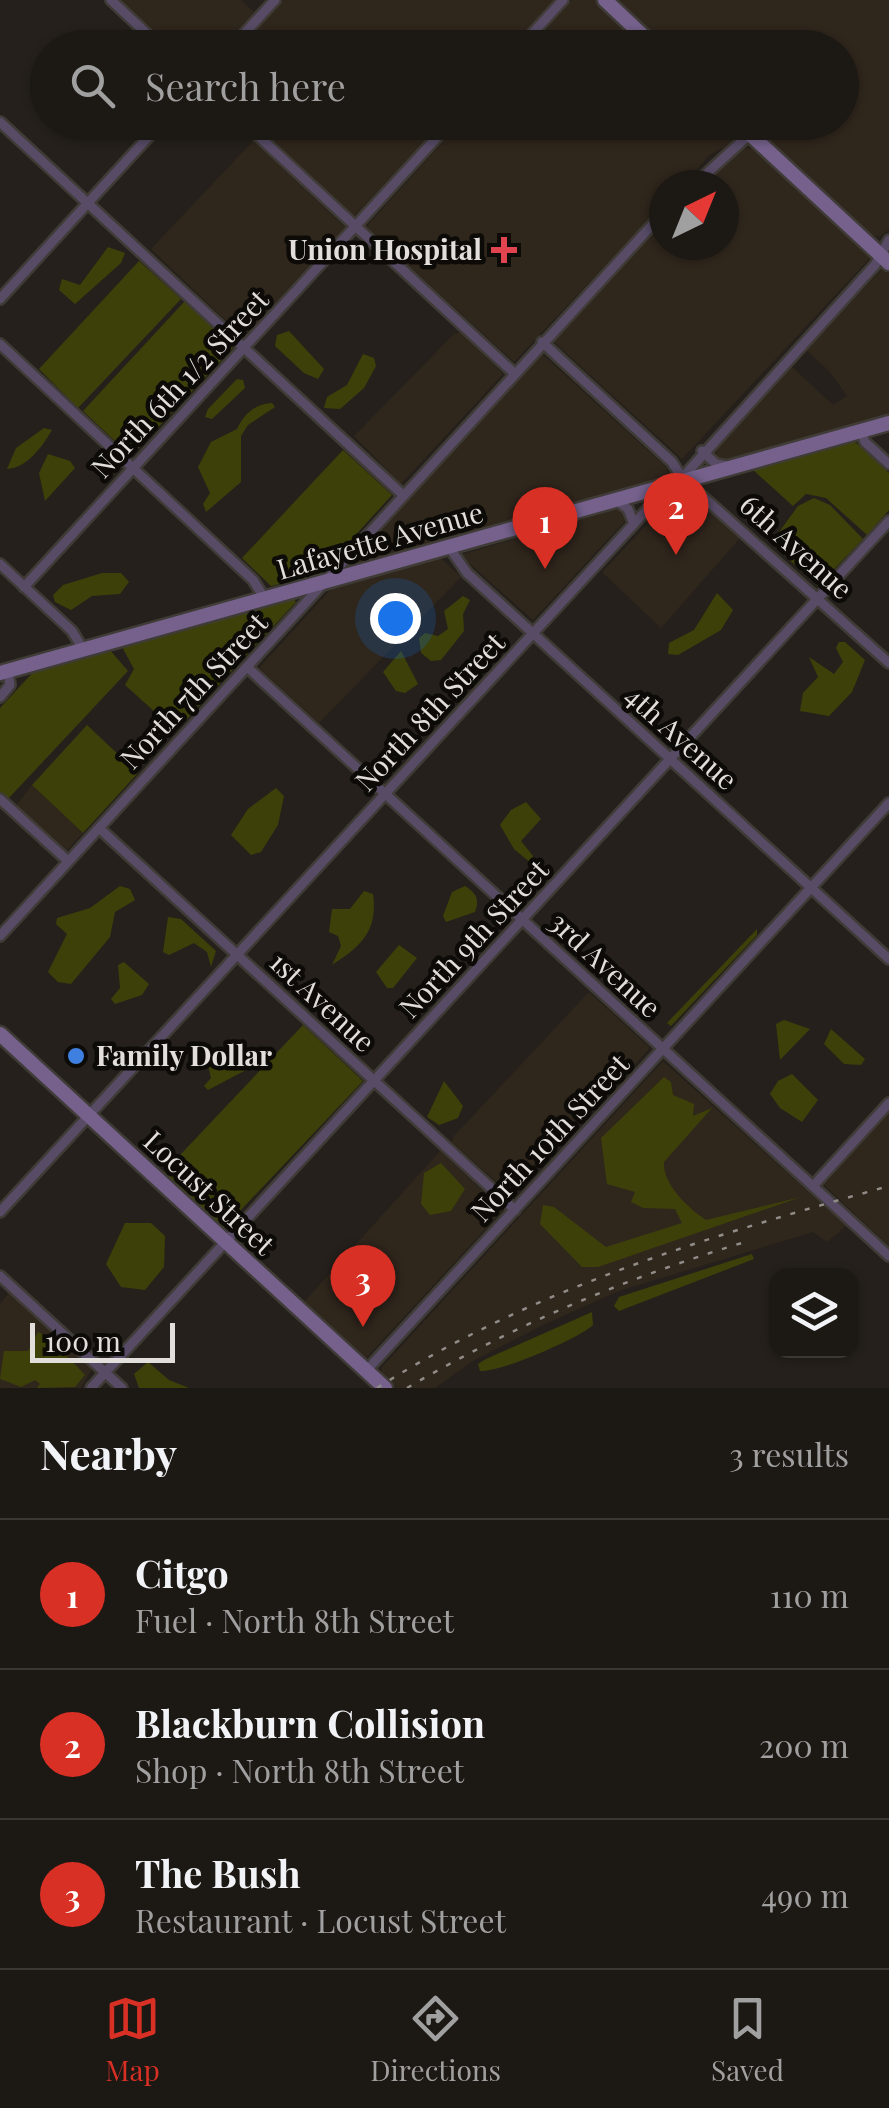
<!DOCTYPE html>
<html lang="en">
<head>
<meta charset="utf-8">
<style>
	body { margin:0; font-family:"Playfair Display",serif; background:#25211d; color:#f1f3f6 }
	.controls { position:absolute; right:30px; bottom:30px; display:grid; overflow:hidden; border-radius:20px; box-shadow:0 2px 8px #0004 }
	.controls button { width:90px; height:90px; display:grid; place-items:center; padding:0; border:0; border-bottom:2px solid #3a3734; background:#1c1814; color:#f1f3f6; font:50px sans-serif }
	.compass { position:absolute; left:649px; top:170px; width:90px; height:90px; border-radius:50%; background:#1c1814; box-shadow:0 2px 8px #0004; rotate:43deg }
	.scale { position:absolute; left:30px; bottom:25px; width:145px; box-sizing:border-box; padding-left:10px; border:5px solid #e1dedb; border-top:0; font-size:28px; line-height:35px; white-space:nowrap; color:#e1dedb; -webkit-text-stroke:8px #0d0b08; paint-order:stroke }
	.you { position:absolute; left:395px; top:618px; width:35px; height:35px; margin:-25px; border:8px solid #fff; border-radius:50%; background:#1a73e8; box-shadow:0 0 0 15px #1a73e833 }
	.badge { display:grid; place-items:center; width:65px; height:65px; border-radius:50%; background:#d93025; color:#fff; font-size:32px; font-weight:700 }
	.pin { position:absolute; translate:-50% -82px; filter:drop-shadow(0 2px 5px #0008) }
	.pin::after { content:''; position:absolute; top:52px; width:35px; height:30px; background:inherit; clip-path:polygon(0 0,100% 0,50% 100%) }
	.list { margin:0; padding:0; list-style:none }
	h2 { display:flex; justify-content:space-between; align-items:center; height:130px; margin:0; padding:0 40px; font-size:42px }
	h2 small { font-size:32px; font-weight:400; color:#a0a0a0 }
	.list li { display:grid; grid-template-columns:65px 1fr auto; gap:30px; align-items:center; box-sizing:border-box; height:150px; padding:0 40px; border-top:2px solid #3a3734 }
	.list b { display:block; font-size:38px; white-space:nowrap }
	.list p { margin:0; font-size:32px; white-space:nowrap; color:#a0a0a0 }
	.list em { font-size:32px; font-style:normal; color:#a0a0a0 }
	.icon { flex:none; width:55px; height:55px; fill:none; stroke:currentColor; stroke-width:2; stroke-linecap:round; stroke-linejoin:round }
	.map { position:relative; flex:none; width:889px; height:1388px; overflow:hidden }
	.search { position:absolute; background:#1c1814; box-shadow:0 2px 8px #0004; left:30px; right:30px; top:30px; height:110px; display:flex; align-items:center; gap:25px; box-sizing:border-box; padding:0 35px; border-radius:55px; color:#a0a0a0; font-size:38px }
	.sheet { height:580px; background:#1c1814 }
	nav { display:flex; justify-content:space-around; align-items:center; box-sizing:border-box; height:140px; border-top:2px solid #3a3734; background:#1c1814; font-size:28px; color:#a0a0a0 }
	nav a { display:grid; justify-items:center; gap:5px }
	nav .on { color:#d93025 }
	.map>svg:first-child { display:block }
	.built { fill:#2f261c }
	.green { fill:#3d4109 }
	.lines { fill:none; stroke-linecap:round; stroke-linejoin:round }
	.street-casing { stroke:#3f3b36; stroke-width:14 }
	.secondary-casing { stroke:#3f3b36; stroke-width:19 }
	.street { stroke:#574b66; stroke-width:9 }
	.secondary { stroke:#75618c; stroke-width:14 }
	.rail { stroke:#908c88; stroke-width:2.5; stroke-dasharray:5 10; stroke-linecap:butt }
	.health-dot { fill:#e0444e; stroke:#0d0b08; stroke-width:4 }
	.shop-dot { fill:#3f7fe0; stroke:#0d0b08; stroke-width:4 }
	.labels { text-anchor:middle; stroke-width:9; stroke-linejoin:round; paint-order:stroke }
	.poi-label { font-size:28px; font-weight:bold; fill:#e1dedb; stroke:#0d0b08; text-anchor:end }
	.street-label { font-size:28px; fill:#e1dedb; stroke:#0d0b08 }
</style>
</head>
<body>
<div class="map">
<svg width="889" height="1388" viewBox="0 0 889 1388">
	<rect width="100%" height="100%" fill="#25201b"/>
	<!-- built -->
	<path class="built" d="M120 0H241L254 12 222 47H172Z
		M283 0H554L510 47 240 48Z
		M572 0H596L647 47 529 48Z
		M615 0H889V230L879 237 869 234 748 123 842 122V48L667 47Z
		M728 122 734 133 730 144 709 155 684 185H664V203L514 362 366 227 460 123Z
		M253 123H441L354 216Z
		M253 141 345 227 243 337 151 249Z
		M745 148 757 149 870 258 682 459 553 341 664 220V245H724V185H704Z
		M884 267 889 272V415L724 461 717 459 716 446 791 366 833 405 847 396 830 372 806 350Z
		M455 333H462L503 374 401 484 354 436Z
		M541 353 667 468 668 477 347 568Z
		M681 489 691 490 742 536 661 628 602 572Z
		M619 508 628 518 533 620 460 555Z
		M441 558 461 577 319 723 259 668 330 590Z
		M32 785 83 833 67 850 15 807Z
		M589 992 650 1048 512 1196 452 1142 454 1136Z
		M663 1061 846 1226 827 1242 813 1232 619 1291 541 1326 473 1361 435 1388H397L382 1374V1367Z
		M889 1112V1246L824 1185Z
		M440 1151 503 1210 366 1358 304 1302Z
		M9 1293 92 1369 81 1388H0V1304Z"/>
	<!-- green -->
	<path class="green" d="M108 247 125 253 121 263 75 304 59 290 62 279 80 285Z
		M139 261 181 299 78 408 39 369Z
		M185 301 233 348 131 456 83 411Z
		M289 331 324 369 318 379 304 373 275 346 277 335Z
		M363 354 374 358 376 366 364 388 340 409 324 408 327 397 347 385Z
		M237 379 243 380 245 388 212 419 205 417 208 409Z
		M272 403 275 407 248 425 241 436V482L206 512 203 504 210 493 198 467 211 442 237 429C244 414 255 404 272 403Z
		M44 428 52 430C42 447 27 468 7 469L16 448Z
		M854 441 889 473V510L867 535 826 498 806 494 793 506 753 470Z
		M343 450 392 495 319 575 271 586 242 558Z
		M48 454 70 461 75 468 45 501 39 473Z
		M814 498 830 505 863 539 818 586 771 543 798 506Z
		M102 573H121L129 582 120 594 92 596 71 610 55 602 53 595 63 585Z
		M717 593 733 610 721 630 678 655 668 654 669 643 694 630Z
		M463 596 470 600 463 614 464 631 441 660 431 661 421 653 419 638 425 633 438 636 448 629 444 611Z
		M293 598 296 602 176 731 125 685 134 669 121 645Z
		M839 642H845L865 660 852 692 829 716 800 711 803 693 818 677 809 657 834 674 843 662 836 648Z
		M109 649 128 671 7 800 0 793V708L36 669Z
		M401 651 418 684 405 693 396 691 383 672Z
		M87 725 138 773 83 833 32 785Z
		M276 788 284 796 278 825 261 852 251 855 231 835 248 809Z
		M526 802 541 819 521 841 533 856 532 864 514 849 500 825 511 810Z
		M120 886 130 889 135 900 115 912 110 937 71 984 58 982 48 972 67 934 56 924 57 918 90 908Z
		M465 886C476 893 480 899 475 912L446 922 443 916 452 892Z
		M364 891 373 894C378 930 362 946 332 965L341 946 338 936 329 932 332 909H350Z
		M168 917 181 919 216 951 211 967 207 952 194 943 169 955 163 952Z
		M757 929V935L671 1026 667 1023Z
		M399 945 417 958 393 988H387L376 972Z
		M124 962 149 984 142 995 115 1004 111 999 120 988 118 965Z
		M784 1020 810 1029 780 1060 776 1024Z
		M303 1025 363 1081 223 1229 164 1172Z
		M831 1029 865 1059 861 1065 844 1064 824 1044Z
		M218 1053 248 1069 208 1090 204 1086 211 1078 207 1061Z
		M792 1074 818 1100 802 1122 780 1108 770 1094 778 1081Z
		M664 1077 671 1082 673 1095 694 1104 693 1116 712 1108 664 1162C662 1184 689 1209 706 1220L801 1197 598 1267H582L540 1224 543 1205 554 1207 606 1247 682 1223 675 1209 643 1208 631 1202 635 1192 607 1184 601 1138Z
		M444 1081 463 1106 458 1118 439 1125 427 1117Z
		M441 1163 465 1189 451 1211 430 1215 421 1204 424 1173Z
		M125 1223H151L165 1236 164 1267 145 1290 121 1287 106 1264Z
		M752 1254 754 1259 619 1311 614 1306 619 1297Z
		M592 1312 593 1325C580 1338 499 1373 480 1371L478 1364 486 1359Z
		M38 1332 49 1337 85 1375 75 1387 37 1388 40 1384 35 1380 21 1387 0 1379 4 1351H28Z
		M148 1362 169 1380 189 1388H139L134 1374Z"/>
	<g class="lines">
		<defs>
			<path id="street" d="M111 0 162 48
				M231 48 275 0
				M519 48 563 0
				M0 122 403 495
				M243 122 514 373
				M694 185 750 134
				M0 299 162 122
				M542 342 672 462 682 478 889 663
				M0 344 253 580 265 599
				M861 431 865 442 889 464
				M702 451 716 464 727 466
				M616 500 628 509 634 524
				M449 547 467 573 889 959
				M0 564 72 631 83 649
				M24 587 451 122
				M247 667 889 1256
				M0 697 10 685 8 671
				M0 799 68 861
				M99 828 515 1210
				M0 936 664 212
				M813 1186 889 1103
				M0 1212 654 502 682 478 875 265 889 240
				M0 1276 122 1388
				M366 1371 889 803
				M91 1388 889 521"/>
			<path id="secondary" d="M605 0 656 48
				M737 122 889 263
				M0 673 889 423
				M0 1034 385 1388"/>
		</defs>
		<!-- street casing -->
		<use href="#street" class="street-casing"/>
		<!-- secondary casing -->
		<use href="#secondary" class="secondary-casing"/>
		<!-- street -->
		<use href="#street" class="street"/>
		<!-- secondary -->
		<use href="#secondary" class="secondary"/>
		<!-- rail -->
		<path class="rail" d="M377 1388C536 1287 710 1236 889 1186
			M407 1388C514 1325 626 1278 745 1242"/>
	</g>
	<!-- markers -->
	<path class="health-dot" d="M499 235h10v10h10v10h-10v10h-10v-10h-10v-10h10z"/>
	<circle class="shop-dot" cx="76" cy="1056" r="10"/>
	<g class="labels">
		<!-- poi labels -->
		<g class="poi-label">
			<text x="482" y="260">Union Hospital</text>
			<text x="96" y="1066" text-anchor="start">Family Dollar</text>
		</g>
		<!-- street labels -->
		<g class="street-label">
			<text transform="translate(180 384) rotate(-47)" y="10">North 6th 1/2 Street</text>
			<text transform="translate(380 541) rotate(-16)" y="10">Lafayette Avenue</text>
			<text transform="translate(796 547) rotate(42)" y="10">6th Avenue</text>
			<text transform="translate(194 691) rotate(-47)" y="10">North 7th Street</text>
			<text transform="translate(430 712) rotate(-47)" y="10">North 8th Street</text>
			<text transform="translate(681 738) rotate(42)" y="10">4th Avenue</text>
			<text transform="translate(474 939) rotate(-47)" y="10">North 9th Street</text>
			<text transform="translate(605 965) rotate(43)" y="10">3rd Avenue</text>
			<text transform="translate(322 1002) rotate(43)" y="10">1st Avenue</text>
			<text transform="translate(550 1138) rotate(-47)" y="10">North 10th Street</text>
			<text transform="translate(209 1193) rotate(43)" y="10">Locust Street</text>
		</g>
	</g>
</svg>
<div class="controls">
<button><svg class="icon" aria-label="layers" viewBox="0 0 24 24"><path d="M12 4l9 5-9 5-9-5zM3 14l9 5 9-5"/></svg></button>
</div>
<svg class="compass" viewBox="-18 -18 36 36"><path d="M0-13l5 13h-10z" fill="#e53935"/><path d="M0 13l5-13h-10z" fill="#a0a0a0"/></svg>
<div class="scale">100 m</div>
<div class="you"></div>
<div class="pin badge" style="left:545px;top:569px">1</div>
<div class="pin badge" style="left:676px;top:555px">2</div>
<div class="pin badge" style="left:363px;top:1327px">3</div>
<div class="search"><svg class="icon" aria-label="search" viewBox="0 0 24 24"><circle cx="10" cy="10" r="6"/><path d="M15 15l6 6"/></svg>Search here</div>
</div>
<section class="sheet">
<h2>Nearby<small>3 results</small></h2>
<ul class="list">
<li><span class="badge">1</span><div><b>Citgo</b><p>Fuel · North 8th Street</p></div><em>110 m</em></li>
<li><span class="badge">2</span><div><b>Blackburn Collision</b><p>Shop · North 8th Street</p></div><em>200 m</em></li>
<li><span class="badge">3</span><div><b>The Bush</b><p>Restaurant · Locust Street</p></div><em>490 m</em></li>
</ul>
</section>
<nav>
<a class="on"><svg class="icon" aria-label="map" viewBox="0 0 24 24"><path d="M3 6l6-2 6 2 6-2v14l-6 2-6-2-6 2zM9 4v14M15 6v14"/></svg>Map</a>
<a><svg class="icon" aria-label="directions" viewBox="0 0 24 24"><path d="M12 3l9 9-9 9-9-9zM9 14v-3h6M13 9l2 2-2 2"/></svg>Directions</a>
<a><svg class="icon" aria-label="saved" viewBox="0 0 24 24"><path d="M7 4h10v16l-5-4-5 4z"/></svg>Saved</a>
</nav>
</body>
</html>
